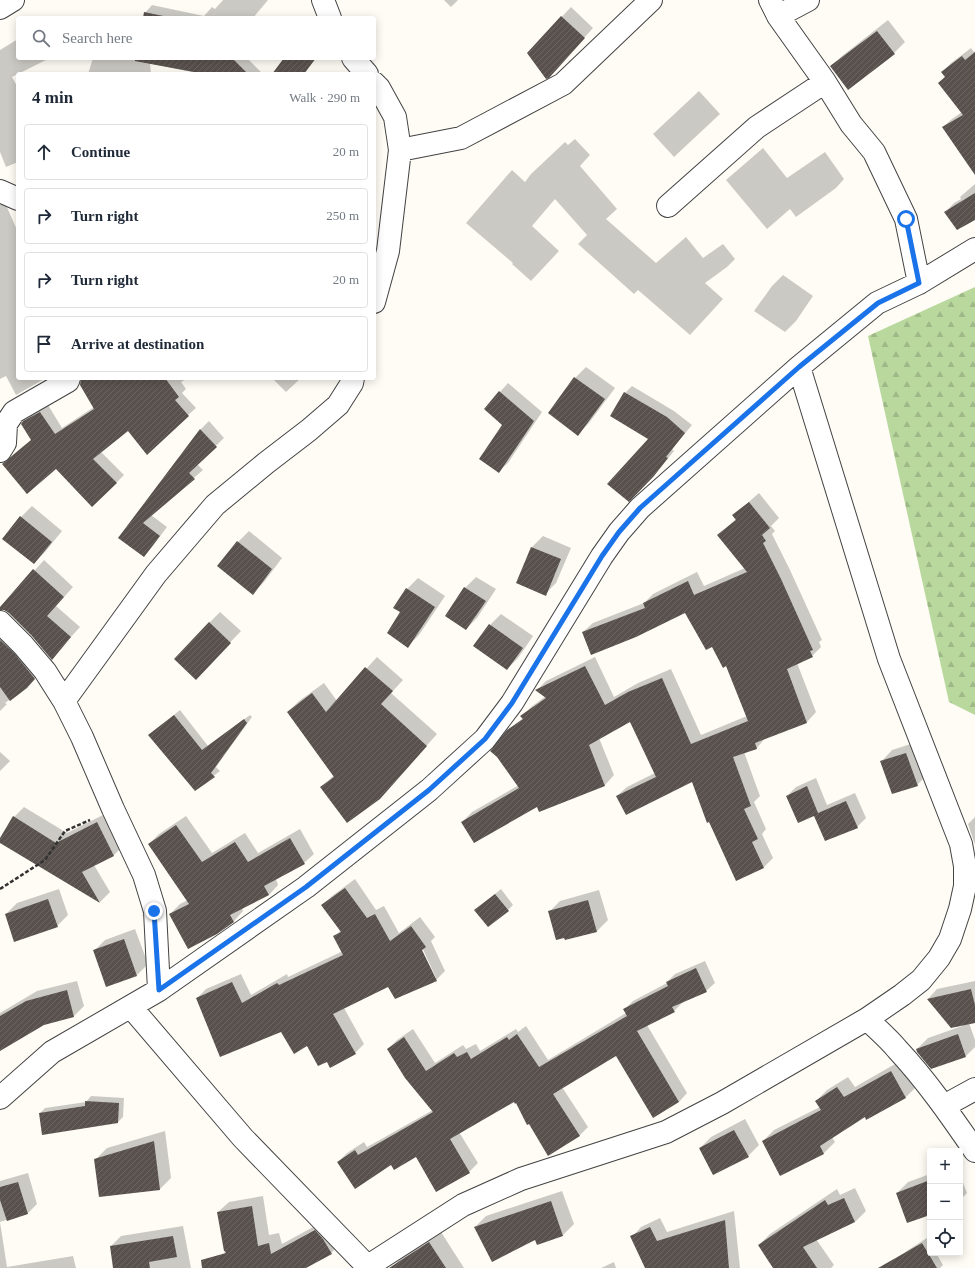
<!DOCTYPE html>
<html lang="en">
<head>
<meta charset="utf-8">
<style>
	body { margin:0; font-family:"Times New Roman",serif; background:#f6f6f7; color:#1f2937 }
	.controls { position:absolute; right:12px; bottom:12px; display:grid; overflow:hidden; border-radius:4px; box-shadow:0 2px 10px #0003 }
	.controls button { width:36px; height:36px; display:grid; place-items:center; padding:0; border:0; border-bottom:1px solid #e0e1e3; background:#fff; color:#1f2937; font:20px sans-serif }
	.stop { position:absolute; width:12px; height:12px; margin:-9px; border:3px solid #1a73e8; border-radius:50%; background:#fff }
	.stop.end { background:#1a73e8; border-color:#fff; box-shadow:0 1px 4px #0008 }
	.list { margin:0; padding:0; list-style:none }
	h2 { display:flex; justify-content:space-between; align-items:center; height:52px; margin:0; padding:0 16px; font-size:17px }
	h2 small { font-size:13px; font-weight:400; color:#747a83 }
	.list li { display:grid; grid-template-columns:26px 1fr auto; gap:12px; align-items:center; box-sizing:border-box; height:56px; margin:0 8px 8px; padding:0 8px; border:1px solid #e0e1e3; border-radius:4px }
	.list b { display:block; font-size:15px; white-space:nowrap }
	.list em { font-size:13px; font-style:normal; color:#747a83 }
	.icon { flex:none; width:22px; height:22px; fill:none; stroke:currentColor; stroke-width:2; stroke-linecap:round; stroke-linejoin:round }
	.map { position:relative; flex:none; width:975px; height:1268px; overflow:hidden }
	.search { position:absolute; background:#fff; box-shadow:0 2px 10px #0003; left:16px; top:16px; width:360px; height:44px; display:flex; align-items:center; gap:10px; box-sizing:border-box; padding:0 14px; border-radius:4px; color:#747a83; font-size:15px }
	.panel { position:absolute; background:#fff; box-shadow:0 2px 10px #0003; left:16px; top:72px; width:360px; height:308px; border-radius:4px }
	.map>svg:first-child { display:block }
	.forest { fill:url(#forest-firs) }
	.shadow { fill:#0003; fill-rule:evenodd }
	.building { fill:url(#building-hatch) }
	.lines { fill:none; stroke-linecap:round; stroke-linejoin:round }
	.minor-casing { stroke:#434343; stroke-width:24 }
	.path { stroke:#323232; stroke-width:2.5; stroke-dasharray:4 2; stroke-linecap:butt }
	.minor { stroke:#fff; stroke-width:22 }
	.route { stroke:#1a73e8; stroke-width:5 }
</style>
</head>
<body>
<div class="map">
<svg width="975" height="1268" viewBox="0 0 975 1268">
	<defs>
		<pattern id="forest-firs" width="22" height="20" patternUnits="userSpaceOnUse"><rect width="22" height="20" fill="#b9d89e"/><path d="M5 1l3.5 6h-7zM16 11l3.5 6h-7z" fill="#9eb887"/></pattern>
		<pattern id="building-hatch" width="6" height="6" patternUnits="userSpaceOnUse"><rect width="6" height="6" fill="#59514d"/><path d="M-1 1l2-2M0 6l6-6M5 7l2-2" fill="none" stroke="#6c6562"/></pattern>
	</defs>
	<rect width="100%" height="100%" fill="#fefcf4"/>
	<!-- forest -->
	<path class="forest" d="M975 287V715L949 702 868 336Z"/>
	<!-- shadow -->
	<path class="shadow" d="M223 0H268L253 18H144L145 13 152 5 204 16 212 7 215 9Z
		M444 0H458L451 7Z
		M571 7 593 28 558 67 528 53Z
		M888 20 905 42 894 53 831 67 842 56Z
		M18 39V58H50L12 77 18 88V162L6 167 0 152V50Z
		M971 48 974 52 975 51V173L943 127 952 119 962 112 946 76 942 72 951 63Z
		M93 58H122L134 60V58H156L150 63 151 74H88Z
		M166 58H247L263 74H209Z
		M699 91 720 114 674 157 653 134Z
		M575 139 590 155 580 166 617 209 606 219 656 263 686 237 703 258 723 244 735 259 727 267 705 283 723 299 690 335 638 290 634 294 578 244 587 235 555 199 532 226 559 251 531 281 512 264 513 263 466 223 512 170 525 182 531 174 565 142 568 145Z
		M763 148 787 178 825 152 844 179 836 188 796 217 790 209 767 229 726 180Z
		M975 184V219L945 212 954 203 961 199 960 197Z
		M5 203 18 232V378H46L16 395 6 376 0 379V205Z
		M783 275 813 296 796 321 785 332 754 311 772 286Z
		M586 367 615 388 589 423 578 434 549 413 575 378Z
		M82 378H188L181 382 186 389 182 393 196 408 188 415 129 430 101 452 124 475 116 483 56 468 26 494 24 489 32 440 24 422 32 414 48 405 62 428 94 407Z
		M272 378H301L286 392Z
		M508 383 542 412 508 463 499 471 503 425 485 409Z
		M632 386 674 411 692 425 672 449 674 451 661 467 629 500 649 438 625 393Z
		M209 421 224 438 197 464 203 470 151 515 167 527 152 547 144 556 119 537 201 429Z
		M759 493 779 518 771 526 775 531 772 534 790 570 822 640 819 642 821 647 812 656 797 663 816 712 807 722 766 737 757 748 744 752 760 796 754 802 766 829 762 834 773 858 764 867 737 880 692 781 617 796 627 787 655 773 630 721 599 738 614 775 605 785 540 811 538 806 462 822 472 812 519 785 508 731 523 718 522 716 531 707 546 696 537 690 546 681 595 657 614 697 638 683 671 669 701 735 747 716 727 664 685 612 583 632 593 623 644 603 653 594 697 572 704 586 745 568 718 535 737 518 734 515Z
		M32 506 62 531 45 552 34 563 21 517Z
		M249 531 282 558 264 582 253 593 219 566 238 542Z
		M543 536 571 548 556 583 545 594 532 547Z
		M44 560 73 587 56 606 80 627 52 658 33 635 9 612 4 609H0Z
		M476 577 496 589 477 618 466 629 446 616 465 588Z
		M418 578 445 596 419 635 408 646 402 612 407 589Z
		M220 612 241 631 207 667 209 623Z
		M501 614 533 636 518 658 507 669 490 625Z
		M0 623 43 670 26 688 5 703 7 704 0 711Z
		M377 657 403 680 391 693 437 734 391 786 322 787 334 775 288 712 299 701 324 683 337 701Z
		M180 710 208 746 250 715 252 717 216 767 220 771 195 790 155 730Z
		M917 742 928 774 917 785 881 762 892 750Z
		M0 752 10 761 0 771Z
		M816 778 827 805 855 793 866 818 857 827 815 815 787 796 796 787Z
		M24 807 67 833 107 813 124 845 114 855 94 865 110 892 100 902 0 842V840L14 817Z
		M186 816 212 853 245 833 258 853 300 829 314 854 304 863 276 879 278 885 269 895 242 908 243 911 234 921 170 914 180 904 188 900 149 844 159 834Z
		M975 817V845L968 824Z
		M355 879 376 910 384 906 399 933 420 917 435 937 431 941 445 971 436 980 388 986 344 1008 364 1044 355 1053 327 1060 307 1045 282 1031 197 998 206 989 241 974 251 995 287 974 288 977 343 951 335 936 341 930 323 905 332 896ZM421 945 436 978H434L419 946Z
		M59 889 68 915 57 926 6 914 17 903Z
		M501 889 513 905 508 910H476Z
		M599 890 608 920 597 931 566 939 549 912 560 901Z
		M135 929 148 964 137 975 107 986 94 951 105 940Z
		M705 961 715 983 706 991 683 1002 674 1011 647 1025 687 1093 679 1102 617 1055 562 1087 588 1127 579 1136 515 1101 459 1132 478 1163 469 1172 416 1156 391 1163 338 1162 347 1153 364 1142 367 1147 433 1110 388 1049 397 1040 413 1029 435 1063 463 1045 466 1049 476 1044 480 1051 516 1029 518 1032 526 1026 548 1060 626 1013 625 1009 633 1001 667 983V982L675 974Z
		M77 981 84 1006 74 1016 44 1024 0 1050V1013L37 991Z
		M975 981V1022L969 1023 975 1040V1047L966 1056 917 1049 928 1038 965 1025 928 999 937 989Z
		M902 1060 917 1086 906 1097 867 1119 865 1116 832 1137 835 1142 824 1153 780 1175 763 1141 774 1130 820 1107 816 1101 827 1090 848 1077 855 1087Z
		M91 1096 124 1098 123 1117 118 1122 40 1113 45 1108 86 1102Z
		M745 1119 759 1145 748 1156 700 1148 711 1137Z
		M165 1131 171 1178 160 1189 96 1159 107 1148Z
		M28 1173 37 1204 28 1213 0 1222 7 1267 73 1256 76 1268H0V1181Z
		M930 1174V1214L897 1193 908 1182Z
		M960 1175 967 1193 960 1200Z
		M855 1188 866 1211 855 1222 816 1239 834 1265 831 1268H775L759 1245 770 1234 837 1189 840 1195Z
		M562 1191 574 1224 563 1235 535 1239 475 1227 486 1216Z
		M263 1196 269 1235 279 1233 282 1244 326 1220 342 1243 331 1253 304 1268H227L218 1212 229 1202Z
		M734 1211 740 1268H646L632 1237 641 1227 660 1218 667 1232Z
		M183 1226 191 1268H114L111 1246 121 1236Z
		M441 1232 464 1268H393L392 1267 403 1256Z
		M927 1238 930 1243V1253H936L943 1265 940 1268H910L902 1255 908 1250Z
		M614 1262 616 1268H601Z"/>
	<!-- building -->
	<path class="building" d="M144 12 173 18H143Z
		M561 16 585 38 549 78 546 79 527 53Z
		M877 31 895 54 848 90 830 66Z
		M975 52V175L942 127 963 115 938 83 945 77 941 72 962 56 965 60Z
		M135 58H232L248 74H204L135 61Z
		M284 58H316L304 74H272Z
		M975 193V220L957 230 944 212Z
		M574 377 605 399 578 436 548 413Z
		M81 378H165L179 397 175 400 189 416 147 455 128 431 93 459 117 483 92 507 56 469 27 494 2 464 31 440 21 424 23 421 40 412 55 434 94 409 80 385Z
		M499 391 534 421 499 473 479 459 502 425 484 409Z
		M624 392 667 417 685 433 666 457 668 458 654 476 629 502 607 484 648 439 610 416Z
		M200 429 217 447 189 473 195 479 143 523 160 536 144 557 118 538Z
		M749 502 770 528 762 535 766 541 763 543 781 579 813 650 810 651 813 657 787 669 807 723 755 743 757 749 733 757 751 806 744 809 758 839 752 842 764 868 736 881 709 822 707 823 692 782 626 815 616 796 656 777 630 722 589 745 605 786 539 812 537 807 474 843 461 822 519 788 497 757 490 751 507 730 523 719 520 716 546 698 535 690 585 666 605 705 628 692 662 678 691 744 748 721 726 666 723 668 712 647 706 650 685 613 636 637 591 655 582 632 645 608 643 603 688 581 694 595 747 572 717 535 736 520 732 515Z
		M20 516 52 542 34 564 2 539Z
		M237 541 272 569 253 595 217 566Z
		M531 547 561 559 546 596 516 583Z
		M33 569 64 597 47 616 71 637 52 660 32 636 9 613 4 610H0V607Z
		M464 587 486 601 466 630 445 616Z
		M406 588 435 607 408 648 387 633 400 612 393 608Z
		M209 622 231 643 196 680 174 659Z
		M489 624 523 648 507 670 473 646Z
		M0 640 14 653 35 679 27 688 10 701 0 687Z
		M365 667 393 691 381 704 427 746 380 799 347 823 320 787 334 777 287 712 312 693 326 712Z
		M174 715 202 750 244 719 247 723 211 773 215 777 195 791 148 735Z
		M906 753 918 786 892 794 880 761Z
		M807 786 818 813 846 801 858 828 825 841 814 816 798 823 786 796Z
		M13 816 56 843 97 822 114 856 82 872 100 903 0 843V838Z
		M176 825 202 862 235 842 248 862 290 838 305 864 264 886 269 895 230 915 234 922 217 934 188 949 169 914 189 904 148 844Z
		M345 888 367 918 375 914 390 941 411 926 426 947 422 950 437 981 395 999 388 987 333 1014 356 1054 330 1068 327 1062 318 1066 307 1046 294 1054 281 1032 220 1057 196 998 232 982 242 1003 277 983 279 985 343 955 333 936 341 932 321 905Z
		M495 894 509 911 488 927 474 910Z
		M48 899 58 927 14 942 5 914Z
		M588 900 597 932 565 940 564 938 556 940 548 911Z
		M124 939 137 976 106 987 93 950Z
		M696 968 707 992 672 1007 675 1012 637 1031 679 1102 653 1118 616 1056 553 1094 580 1136 548 1156 529 1124 527 1125 516 1103 515 1104 514 1102 450 1139 470 1173 436 1192 416 1157 394 1170 391 1165 355 1189 337 1162 355 1150 358 1155 433 1112 405 1078 387 1049 404 1037 426 1071 454 1053 457 1057 467 1052 471 1059 507 1037 509 1040 517 1034 539 1067 627 1016 623 1009 668 986 666 982Z
		M971 989 975 1005V1023L951 1028 927 999Z
		M67 990 74 1017 44 1025 0 1051V1016L26 1001Z
		M958 1034 966 1057 931 1069 917 1052 916 1049Z
		M891 1071 906 1098 866 1120 865 1117 820 1146 824 1154 780 1176 762 1141 821 1110 815 1101 837 1087 844 1097Z
		M85 1101 119 1103 118 1123 42 1135 39 1113 85 1106Z
		M734 1130 749 1157 713 1175 699 1148Z
		M154 1141 160 1190 99 1197 94 1159Z
		M930 1180V1215L907 1223 896 1193Z
		M18 1182 28 1214 7 1221 0 1200V1187Z
		M844 1198 855 1222 803 1247 817 1268H773L758 1245 825 1200 828 1205Z
		M551 1201 563 1236 537 1245 535 1240 492 1262 474 1227Z
		M252 1206 258 1246 269 1243 271 1254 315 1230 323 1239 332 1254 306 1268H202L201 1260 226 1253 225 1251H224L217 1212Z
		M725 1220 729 1268H645L630 1236 650 1227 657 1241Z
		M173 1236 177 1257 149 1262 150 1268H113L110 1246Z
		M429 1242 446 1268H389Z
		M922 1243 937 1268H878Z"/>
	<g class="lines">
		<defs>
			<path id="minor" d="M323 0 330 18
				M770 0 778 16 825 82 851 124 874 152 906 219 919 283
				M0 8 13 0
				M778 16 808 0
				M353 58 367 74
				M374 83 379 88 395 117 400 150 388 251 374 302
				M400 150 461 138 563 84 651 0
				M0 191 18 199
				M668 206 757 127 825 82
				M0 451 5 443 6 424 14 412 68 381 69 378
				M0 622 23 645 45 671 64 701 82 737 113 809 144 875 155 911 159 990
				M64 701 156 574 215 505 266 463 309 430 338 405 352 383 353 378
				M131 1007 243 1138 369 1268
				M867 1019C877 1029 888 1038 897 1049 926 1080 951 1116 975 1151
				M0 1098 52 1052 159 990 306 887 429 790 485 739 512 703 602 556 619 532 640 508 799 367 877 303 919 283 975 249
				M944 1106 975 1089
				M365 1268 463 1205 521 1179 666 1132 722 1103 867 1019 902 995 921 980 939 958 950 939 960 909 965 886V866L961 844 889 659 799 367"/>
		</defs>
		<!-- minor casing -->
		<use href="#minor" class="minor-casing"/>
		<!-- path -->
		<path class="path" d="M0 889 45 860 65 831 90 820"/>
		<!-- minor -->
		<use href="#minor" class="minor"/>
	</g>
	<g class="lines">
		<!-- route -->
		<path class="route" d="M154 911 159 990 306 887 429 790 485 739 512 703 602 556 619 532 640 508 799 367 878 303 919 283 906 219"/>
	</g>
</svg>
<div class="controls">
<button>+</button>
<button>−</button>
<button><svg class="icon" aria-label="locate" viewBox="0 0 24 24"><circle cx="12" cy="12" r="6"/><path d="M12 2v4M12 18v4M2 12h4M18 12h4"/></svg></button>
</div>
<div class="stop" style="left:906px;top:219px"></div>
<div class="stop end" style="left:154px;top:911px"></div>
<div class="search"><svg class="icon" aria-label="search" viewBox="0 0 24 24"><circle cx="10" cy="10" r="6"/><path d="M15 15l6 6"/></svg>Search here</div>
<section class="panel">
<h2>4 min<small>Walk · 290 m</small></h2>
<ul class="list">
<li><svg class="icon" aria-label="ahead" viewBox="0 0 24 24"><path d="M12 20V5M6 11l6-6 6 6"/></svg><div><b>Continue</b></div><em>20 m</em></li>
<li><svg class="icon" aria-label="right" viewBox="0 0 24 24"><path d="M7 20v-9h11M14 6l5 5-5 5"/></svg><div><b>Turn right</b></div><em>250 m</em></li>
<li><svg class="icon" aria-label="right" viewBox="0 0 24 24"><path d="M7 20v-9h11M14 6l5 5-5 5"/></svg><div><b>Turn right</b></div><em>20 m</em></li>
<li><svg class="icon" aria-label="arrive" viewBox="0 0 24 24"><path d="M6 21V4h12l-3 4 3 4H6"/></svg><div><b>Arrive at destination</b></div></li>
</ul>
</section>
</div>
</body>
</html>
